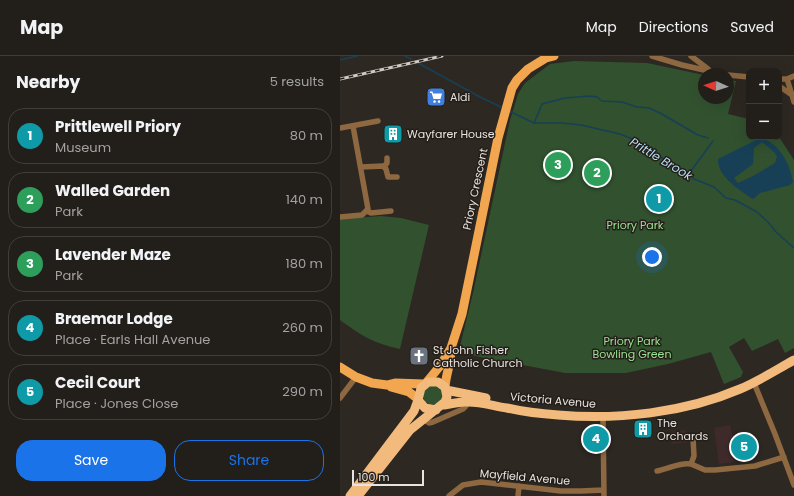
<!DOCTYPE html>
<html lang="en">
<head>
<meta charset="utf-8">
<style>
	body { margin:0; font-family:Poppins,sans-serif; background:#2a2723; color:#f1f3f6 }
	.controls { position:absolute; right:12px; top:12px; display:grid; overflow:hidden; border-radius:8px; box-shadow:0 4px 16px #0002 }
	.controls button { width:36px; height:36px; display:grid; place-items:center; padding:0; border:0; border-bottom:1px solid #3f3c39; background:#221e1a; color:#f1f3f6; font:20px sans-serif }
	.compass { position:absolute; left:358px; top:12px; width:36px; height:36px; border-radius:50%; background:#221e1a; box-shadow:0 4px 16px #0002; rotate:273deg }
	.scale { position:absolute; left:12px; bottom:10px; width:72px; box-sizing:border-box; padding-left:4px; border:2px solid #e8e3e0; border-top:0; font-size:11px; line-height:14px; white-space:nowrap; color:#e8e3e0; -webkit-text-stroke:3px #241e19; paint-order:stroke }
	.you { position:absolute; left:312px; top:201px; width:14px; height:14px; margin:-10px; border:3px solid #fff; border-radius:50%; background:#1a73e8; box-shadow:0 0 0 6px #1a73e833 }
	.badge { display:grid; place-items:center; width:26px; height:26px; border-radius:50%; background:#1a73e8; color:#fff; font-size:13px; font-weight:700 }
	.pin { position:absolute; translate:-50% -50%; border:2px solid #fff; box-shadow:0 1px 4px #0006 }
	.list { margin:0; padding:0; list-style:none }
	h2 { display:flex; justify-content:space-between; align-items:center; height:52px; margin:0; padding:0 16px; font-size:17px }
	h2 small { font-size:13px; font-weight:400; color:#a2a2a2 }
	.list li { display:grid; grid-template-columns:26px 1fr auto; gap:12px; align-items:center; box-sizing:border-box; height:56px; margin:0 8px 8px; padding:0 8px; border:1px solid #3f3c39; border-radius:16px }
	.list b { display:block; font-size:15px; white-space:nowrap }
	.list p { margin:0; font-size:13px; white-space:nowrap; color:#a2a2a2 }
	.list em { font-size:13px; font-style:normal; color:#a2a2a2 }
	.actions { display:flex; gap:8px; padding:12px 16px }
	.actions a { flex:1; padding:9px 0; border:1px solid #1a73e8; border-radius:16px; text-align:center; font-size:14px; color:#1a73e8 }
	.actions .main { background:#1a73e8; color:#fff }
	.map { position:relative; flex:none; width:454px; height:440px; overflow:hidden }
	header { display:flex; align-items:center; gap:24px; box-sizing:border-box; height:56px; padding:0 20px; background:#221e1a; border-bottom:1px solid #3f3c39 }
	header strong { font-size:19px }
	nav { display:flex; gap:22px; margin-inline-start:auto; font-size:14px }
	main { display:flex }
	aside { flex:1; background:#221e1a }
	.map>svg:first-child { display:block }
	.industrial { fill:#3f2a2b }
	.green { fill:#31512f }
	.water { fill:#174056; fill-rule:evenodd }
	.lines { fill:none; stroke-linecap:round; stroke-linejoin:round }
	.stream { stroke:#174056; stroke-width:1.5 }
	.minor { stroke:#8d6841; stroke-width:5.5 }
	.primary { stroke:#f2a64f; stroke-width:9 }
	.trunk { stroke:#f2ba7c; stroke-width:9 }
	.rail-casing { stroke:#cfcac7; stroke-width:3 }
	.rail { stroke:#241e19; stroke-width:1.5; stroke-dasharray:4.5; stroke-linecap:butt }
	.labels { text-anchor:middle; stroke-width:3; stroke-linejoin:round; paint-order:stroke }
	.poi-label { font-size:11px; fill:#e8e3e0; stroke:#241e19; text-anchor:start }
	.street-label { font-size:11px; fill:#e8e3e0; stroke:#241e19 }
	.park-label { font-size:11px; fill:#9ae293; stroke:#241e19 }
	.water-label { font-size:12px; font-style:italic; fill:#b7ddf4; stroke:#241e19 }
</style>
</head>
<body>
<header>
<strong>Map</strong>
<nav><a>Map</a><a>Directions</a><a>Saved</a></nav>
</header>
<main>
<aside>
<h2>Nearby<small>5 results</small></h2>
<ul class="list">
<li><span class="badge" style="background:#0f9aa8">1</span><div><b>Prittlewell Priory</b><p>Museum</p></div><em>80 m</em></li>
<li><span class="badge" style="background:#2e9e5b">2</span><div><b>Walled Garden</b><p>Park</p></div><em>140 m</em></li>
<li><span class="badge" style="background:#2e9e5b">3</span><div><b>Lavender Maze</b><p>Park</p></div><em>180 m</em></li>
<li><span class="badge" style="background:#0f9aa8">4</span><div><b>Braemar Lodge</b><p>Place · Earls Hall Avenue</p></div><em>260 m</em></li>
<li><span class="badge" style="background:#0f9aa8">5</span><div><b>Cecil Court</b><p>Place · Jones Close</p></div><em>290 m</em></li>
</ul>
<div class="actions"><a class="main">Save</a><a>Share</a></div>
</aside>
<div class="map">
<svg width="454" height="440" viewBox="0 0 454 440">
	<rect width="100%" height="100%" fill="#2e2822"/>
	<!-- industrial -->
	<path class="industrial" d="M390 369 392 379 395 380 393 406 379 408 374 372Z
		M346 374 348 386 332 388 330 376Z"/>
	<!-- green -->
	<path class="green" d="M234 5 307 7 364 19V42H388V24L396 25 388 58 409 63V81H438L441 84 454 104V292L445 297 438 283 412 295 404 282 389 291 403 316 401 321 384 328 371 296 328 308 286 317H225L145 302 126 298 119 294 133 237 170 64 178 38 185 27 210 8Z
		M41 160 61 162 89 169 60 293C33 287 22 280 0 264V163Z
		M83 339a10 10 0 1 1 20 0a10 10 0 1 1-20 0Z"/>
	<!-- water -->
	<path class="water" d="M420 82C439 86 450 108 453 126L450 129 420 137 413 143C400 135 377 120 378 103ZM422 86 434 96 437 100 435 107 413 120 398 127 394 122 413 108 414 92Z"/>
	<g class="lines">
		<!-- stream -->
		<path class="stream" d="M65 0 71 3
			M0 4 17 0
			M78 7 140 41 161 51
			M169 55 194 67H222L241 69 280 78 295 84 354 123 374 131 386 142 395 144 417 156 428 166 436 176 454 192
			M194 67 202 48 225 42 250 40 257 41 262 45 282 46 297 51 309 52 320 57 358 79 368 82
			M348 119 373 85"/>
		<!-- minor -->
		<path class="minor" d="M312 0 342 9 382 18
			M351 0 368 13
			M388 19 409 21
			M439 23H447L454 20
			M447 23 452 39
			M439 30 452 39 454 46
			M0 72 38 65
			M21 111 43 110 46 113 48 121H57
			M44 111 47 107V102
			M27 155 31 157 51 155
			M0 161 22 159 28 153 13 70
			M414 327 435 378 454 429
			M0 342 16 321
			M263 361 264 440
			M83 363 89 367 93 366 123 353 126 350V346
			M351 408 365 414H375L415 410 444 401
			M317 415C329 413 339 406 351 408L354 400 353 382
			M109 440 123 429 141 426 221 435H241L263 434
			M178 440 179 430"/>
		<!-- primary -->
		<path class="primary" d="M0 311 16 321 32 327 47 329 55 327 84 328
			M86 327 100 310 111 292 122 258 158 82 172 32 177 24 188 13 206 2 214 0
			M51 331 69 336 78 343
			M105 331C106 318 111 307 111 294"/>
		<!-- trunk -->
		<path class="trunk" d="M106 334 146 342
			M104 349C111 348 118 346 125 346 139 345 153 350 167 352 184 356 201 358 218 359 278 364 344 357 400 333 419 325 436 314 454 304
			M10 440 74 355 78 344
			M18 440 70 374 105 346 107 341 105 331 98 326H88L81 332 78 344 85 352 96 354"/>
		<defs>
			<path id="rail" d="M0 23 102 0"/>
		</defs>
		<!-- rail casing -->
		<use href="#rail" class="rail-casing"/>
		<!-- rail -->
		<use href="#rail" class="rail"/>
	</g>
	<!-- icons -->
	<defs>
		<symbol id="supermarket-square" viewBox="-11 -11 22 22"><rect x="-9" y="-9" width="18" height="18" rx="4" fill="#3f7fe0" stroke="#241e19"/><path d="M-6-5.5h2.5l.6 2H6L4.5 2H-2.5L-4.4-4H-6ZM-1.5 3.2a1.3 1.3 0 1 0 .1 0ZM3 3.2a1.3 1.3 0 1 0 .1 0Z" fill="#fff"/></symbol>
		<symbol id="building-square" viewBox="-11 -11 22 22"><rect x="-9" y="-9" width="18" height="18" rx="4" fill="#0f9aa8" stroke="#241e19"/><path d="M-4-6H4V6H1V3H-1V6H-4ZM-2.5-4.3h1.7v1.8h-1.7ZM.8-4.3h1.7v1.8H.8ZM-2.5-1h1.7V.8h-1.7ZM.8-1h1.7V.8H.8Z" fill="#fff"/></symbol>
		<symbol id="church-square" viewBox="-11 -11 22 22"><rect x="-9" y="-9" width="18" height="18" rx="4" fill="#6b7280" stroke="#241e19"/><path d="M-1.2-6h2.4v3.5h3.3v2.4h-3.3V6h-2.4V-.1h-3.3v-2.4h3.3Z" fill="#fff"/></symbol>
	</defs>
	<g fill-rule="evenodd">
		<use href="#supermarket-square" x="85" y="30" width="22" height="22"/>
		<use href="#building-square" x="42" y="67" width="22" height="22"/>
		<use href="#church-square" x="68" y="289" width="22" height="22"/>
		<use href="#building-square" x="292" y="362" width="22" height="22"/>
	</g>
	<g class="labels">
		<!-- poi labels -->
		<g class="poi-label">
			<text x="110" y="45">Aldi</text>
			<text x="67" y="82">Wayfarer House</text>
			<text x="93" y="298">St John Fisher<tspan x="93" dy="13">Catholic Church</tspan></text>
			<text x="317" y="371">The<tspan x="317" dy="13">Orchards</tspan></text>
		</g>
		<!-- street labels -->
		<g class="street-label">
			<text transform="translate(135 133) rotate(-78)" y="4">Priory Crescent</text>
			<text transform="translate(213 344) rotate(5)" y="4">Victoria Avenue</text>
			<text transform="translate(185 421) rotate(5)" y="4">Mayfield Avenue</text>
		</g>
		<!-- park labels -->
		<g class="park-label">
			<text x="295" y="173">Priory Park</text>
			<text x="292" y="289">Priory Park<tspan x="292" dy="13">Bowling Green</tspan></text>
		</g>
		<!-- water labels -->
		<g class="water-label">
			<text transform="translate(321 103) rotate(31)" y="4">Prittle Brook</text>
		</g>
	</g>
</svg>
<div class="controls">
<button>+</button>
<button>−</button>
</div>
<svg class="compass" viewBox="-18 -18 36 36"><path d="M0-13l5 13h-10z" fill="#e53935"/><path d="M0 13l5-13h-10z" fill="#a2a2a2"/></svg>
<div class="scale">100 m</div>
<div class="you"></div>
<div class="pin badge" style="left:319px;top:143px;background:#0f9aa8">1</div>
<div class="pin badge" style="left:257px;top:117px;background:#2e9e5b">2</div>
<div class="pin badge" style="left:218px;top:109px;background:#2e9e5b">3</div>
<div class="pin badge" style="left:256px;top:383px;background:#0f9aa8">4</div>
<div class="pin badge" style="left:404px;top:391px;background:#0f9aa8">5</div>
</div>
</main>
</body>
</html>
